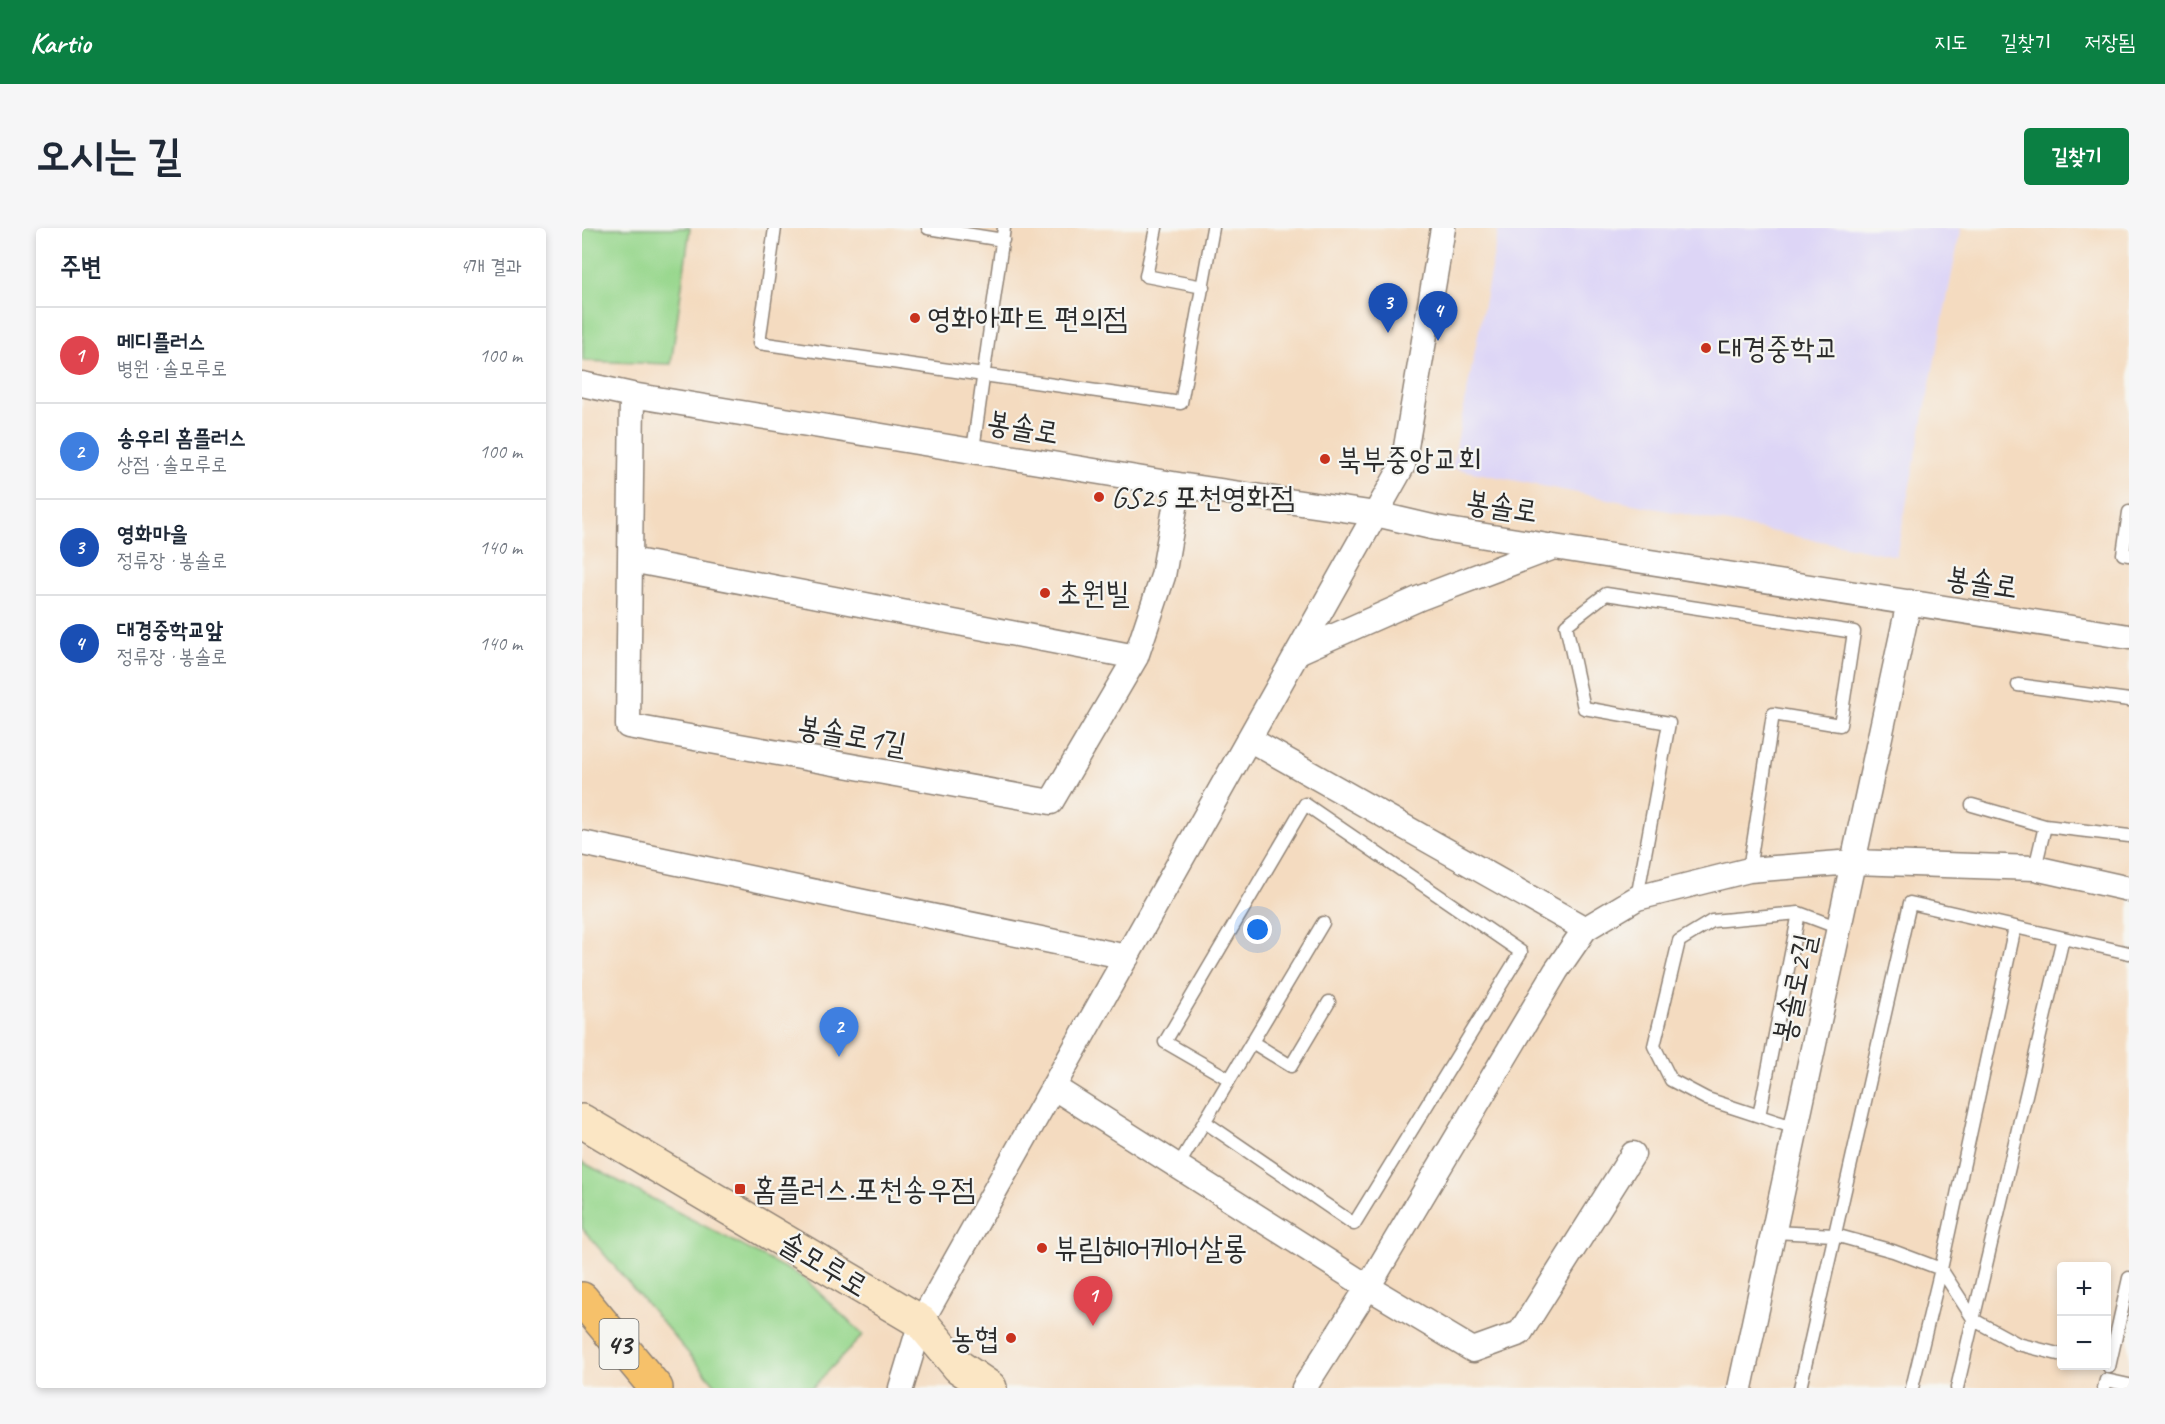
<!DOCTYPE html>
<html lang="ko">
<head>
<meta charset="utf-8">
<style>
	body { margin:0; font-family:Caveat,"Poor Story",sans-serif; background:#f6f6f7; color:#1f2937 }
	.controls { position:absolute; right:18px; bottom:18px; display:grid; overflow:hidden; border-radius:6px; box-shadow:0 3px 9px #0003 }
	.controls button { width:54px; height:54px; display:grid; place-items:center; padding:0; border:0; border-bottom:2px solid #e0e1e3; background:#fff; color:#1f2937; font:30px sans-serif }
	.you { position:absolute; left:676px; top:702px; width:21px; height:21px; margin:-15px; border:4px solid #fff; border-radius:50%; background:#1a73e8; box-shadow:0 0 0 9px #1a73e833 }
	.badge { display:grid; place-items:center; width:39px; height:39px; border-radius:50%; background:#0b8043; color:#fff; font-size:20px; font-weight:700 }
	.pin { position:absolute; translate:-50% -50px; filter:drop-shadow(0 2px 3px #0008) }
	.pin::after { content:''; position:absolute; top:32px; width:21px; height:18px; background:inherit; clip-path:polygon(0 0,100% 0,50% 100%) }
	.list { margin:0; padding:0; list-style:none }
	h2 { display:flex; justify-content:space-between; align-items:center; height:78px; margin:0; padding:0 24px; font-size:26px }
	h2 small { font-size:20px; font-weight:400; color:#747a83 }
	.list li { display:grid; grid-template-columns:39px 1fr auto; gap:18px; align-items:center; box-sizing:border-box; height:96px; padding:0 24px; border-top:2px solid #e0e1e3 }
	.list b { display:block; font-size:22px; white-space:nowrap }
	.list p { margin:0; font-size:20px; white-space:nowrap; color:#747a83 }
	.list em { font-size:20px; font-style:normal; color:#747a83 }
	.map { position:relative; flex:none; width:1547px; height:1160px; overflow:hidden; border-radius:6px }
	header { display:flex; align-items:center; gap:36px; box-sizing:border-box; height:84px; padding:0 30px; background:#0b8043; color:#fff }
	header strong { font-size:28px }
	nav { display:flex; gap:33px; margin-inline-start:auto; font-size:21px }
	.intro { display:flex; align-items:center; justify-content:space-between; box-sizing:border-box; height:144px; padding:0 36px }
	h1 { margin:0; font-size:42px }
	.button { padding:15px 27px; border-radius:6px; background:#0b8043; color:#fff; font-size:21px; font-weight:700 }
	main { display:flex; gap:36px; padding:0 36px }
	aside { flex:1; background:#fff; border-radius:6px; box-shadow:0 3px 9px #0003 }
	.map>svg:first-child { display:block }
	.built { fill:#ddd5f6 }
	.green { fill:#98d78d; stroke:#62815c; stroke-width:1.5 }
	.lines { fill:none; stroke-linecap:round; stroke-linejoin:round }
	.lane-casing { stroke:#908376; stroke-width:15 }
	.street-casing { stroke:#908376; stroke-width:27 }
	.secondary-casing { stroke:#908376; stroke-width:36 }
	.primary-casing { stroke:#908376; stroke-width:36 }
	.lane { stroke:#fff; stroke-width:12 }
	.street { stroke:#fff; stroke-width:24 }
	.secondary { stroke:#fbe6c4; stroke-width:33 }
	.primary { stroke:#f6c16b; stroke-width:33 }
	.poi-dot { fill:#c8321e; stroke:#f6f6f2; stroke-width:2 }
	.labels { text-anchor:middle; stroke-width:4.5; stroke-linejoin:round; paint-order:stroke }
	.shield { fill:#f6f6f2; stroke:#686867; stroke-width:1.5 }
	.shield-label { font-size:28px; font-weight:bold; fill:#2b2b2b }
	.poi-label { font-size:30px; fill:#2b2b2b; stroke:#f6f6f2; text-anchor:start }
	.street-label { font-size:30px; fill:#2b2b2b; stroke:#f6f6f2 }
</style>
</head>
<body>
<header>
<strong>Kartio</strong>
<nav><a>지도</a><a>길찾기</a><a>저장됨</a></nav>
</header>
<div class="intro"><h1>오시는 길</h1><a class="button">길찾기</a></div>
<main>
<aside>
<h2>주변<small>4개 결과</small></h2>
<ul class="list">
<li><span class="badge" style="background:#e0444e">1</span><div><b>메디플러스</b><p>병원 · 솔모루로</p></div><em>100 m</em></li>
<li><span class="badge" style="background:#3f7fe0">2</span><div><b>송우리 홈플러스</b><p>상점 · 솔모루로</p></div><em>100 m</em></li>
<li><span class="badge" style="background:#1a4fb4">3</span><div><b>영화마을</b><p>정류장 · 봉솔로</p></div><em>140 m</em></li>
<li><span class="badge" style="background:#1a4fb4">4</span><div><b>대경중학교앞</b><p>정류장 · 봉솔로</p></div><em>140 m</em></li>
</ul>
</aside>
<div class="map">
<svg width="1547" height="1160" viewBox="0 0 1547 1160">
	<rect width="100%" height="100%" fill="#f6f6f2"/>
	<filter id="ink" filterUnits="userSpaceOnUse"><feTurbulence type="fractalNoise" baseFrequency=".0167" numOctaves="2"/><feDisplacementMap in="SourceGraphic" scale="12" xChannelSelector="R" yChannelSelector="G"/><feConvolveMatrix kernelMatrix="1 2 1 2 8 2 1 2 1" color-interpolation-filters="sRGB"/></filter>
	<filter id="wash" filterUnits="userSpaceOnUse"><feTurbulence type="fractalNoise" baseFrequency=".008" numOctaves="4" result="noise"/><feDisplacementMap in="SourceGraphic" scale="24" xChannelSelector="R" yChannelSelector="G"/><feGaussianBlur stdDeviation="1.35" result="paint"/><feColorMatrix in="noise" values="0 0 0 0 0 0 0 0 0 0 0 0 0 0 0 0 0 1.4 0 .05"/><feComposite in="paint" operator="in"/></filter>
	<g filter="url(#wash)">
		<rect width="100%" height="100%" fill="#f4dbc0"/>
		<!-- built -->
		<path class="built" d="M917 0H1379L1314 328 870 240Z"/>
		<!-- green -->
		<path class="green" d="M0 0H108L89 136 1 133Z
			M0 934 222 1050 281 1107 230 1160H136L0 1000Z"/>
	</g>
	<g filter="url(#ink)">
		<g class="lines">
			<defs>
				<path id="lane" d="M193 0 177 115 599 175 631 0
					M346 0 421 12
					M574 0 564 48 621 59
					M391 222 422 0
					M1547 284 1541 326 1547 327
					M1436 457 1547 472
					M1390 577 1463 598
					M1453 640 1463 598 1547 608
					M1055 670 1087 495 1002 480 984 397 1024 366 1272 404 1258 497 1191 486 1167 642
					M670 814 709 838 747 774
					M1177 888 1217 685
					M623 894 772 996 939 724 723 576 583 814 647 851
					M1214 900 1125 871 1089 852 1072 818 1097 713 1130 693 1217 685 1257 700
					M596 938 741 695
					M1191 1004 1253 1007 1311 1023 1359 1041 1392 1092 1436 1116 1480 1127
					M1527 1139 1547 1050
					M1218 1160 1328 675 1547 725
					M1330 1160 1359 1041 1433 699
					M1375 1160 1481 710
					M1522 1160 1524 1152 1547 1157"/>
				<path id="street" d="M0 156 50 167 597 257 794 286 854 300 972 319 1547 409
					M50 167 46 498 469 574 554 429 581 348 597 257
					M49 332 554 429
					M716 424 838 370 972 319
					M667 511 1003 701
					M0 615 545 729
					M471 859 786 1059 722 1160
					M1051 926 938 1105 891 1122 786 1059 974 743 1003 701 1055 670 1167 642 1271 634 1453 640 1547 661
					M319 1160 339 1094 821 237 861 0
					M1158 1160 1327 374"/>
				<path id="secondary" d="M0 893 339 1094 377 1139 408 1160"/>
				<path id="primary" d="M0 1071 74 1160"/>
			</defs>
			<!-- lane casing -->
			<use href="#lane" class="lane-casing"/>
			<!-- street casing -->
			<use href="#street" class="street-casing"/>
			<!-- secondary casing -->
			<use href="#secondary" class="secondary-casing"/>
			<!-- primary casing -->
			<use href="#primary" class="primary-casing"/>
			<!-- lane -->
			<use href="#lane" class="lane"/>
			<!-- street -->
			<use href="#street" class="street"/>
			<!-- secondary -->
			<use href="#secondary" class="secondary"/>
			<!-- primary -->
			<use href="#primary" class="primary"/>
		</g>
	</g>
	<!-- markers -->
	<g class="poi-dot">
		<circle cx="333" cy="90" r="6"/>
		<circle cx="1124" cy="120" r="6"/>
		<circle cx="743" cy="231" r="6"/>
		<circle cx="517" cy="269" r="6"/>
		<circle cx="463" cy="365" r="6"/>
		<rect x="152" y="955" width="12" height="12" rx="3"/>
		<circle cx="460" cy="1020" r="6"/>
		<circle cx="429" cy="1110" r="6"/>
	</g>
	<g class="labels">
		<!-- shield labels -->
		<rect class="shield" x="17.5" y="1091" width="39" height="50" rx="4.5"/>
		<g class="shield-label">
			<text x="37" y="1126">43</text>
		</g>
		<!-- poi labels -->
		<g class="poi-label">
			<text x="345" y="100">영화아파트 편의점</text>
			<text x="1136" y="130">대경중학교</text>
			<text x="755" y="241">북부중앙교회</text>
			<text x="529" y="279">GS25 포천영화점</text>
			<text x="475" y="375">초원빌</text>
			<text x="170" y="971">홈플러스.포천송우점</text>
			<text x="472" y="1030">뷰림헤어케어살롱</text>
			<text x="417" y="1120" text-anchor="end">농협</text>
		</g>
		<!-- street labels -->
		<g class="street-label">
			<text transform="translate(441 199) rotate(10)" y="10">봉솔로</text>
			<text transform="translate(920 278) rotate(9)" y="10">봉솔로</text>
			<text transform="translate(1400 354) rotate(9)" y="10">봉솔로</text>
			<text transform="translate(270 507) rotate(10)" y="10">봉솔로1길</text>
			<text transform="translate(1212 760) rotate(-78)" y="10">봉솔로2길</text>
			<text transform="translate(242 1036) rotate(31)" y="10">솔모루로</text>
		</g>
	</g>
</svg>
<div class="controls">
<button>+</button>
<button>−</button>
</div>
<div class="you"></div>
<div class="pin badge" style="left:511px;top:1098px;background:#e0444e">1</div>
<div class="pin badge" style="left:257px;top:829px;background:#3f7fe0">2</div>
<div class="pin badge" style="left:806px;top:105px;background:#1a4fb4">3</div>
<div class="pin badge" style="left:856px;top:113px;background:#1a4fb4">4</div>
</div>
</main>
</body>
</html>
